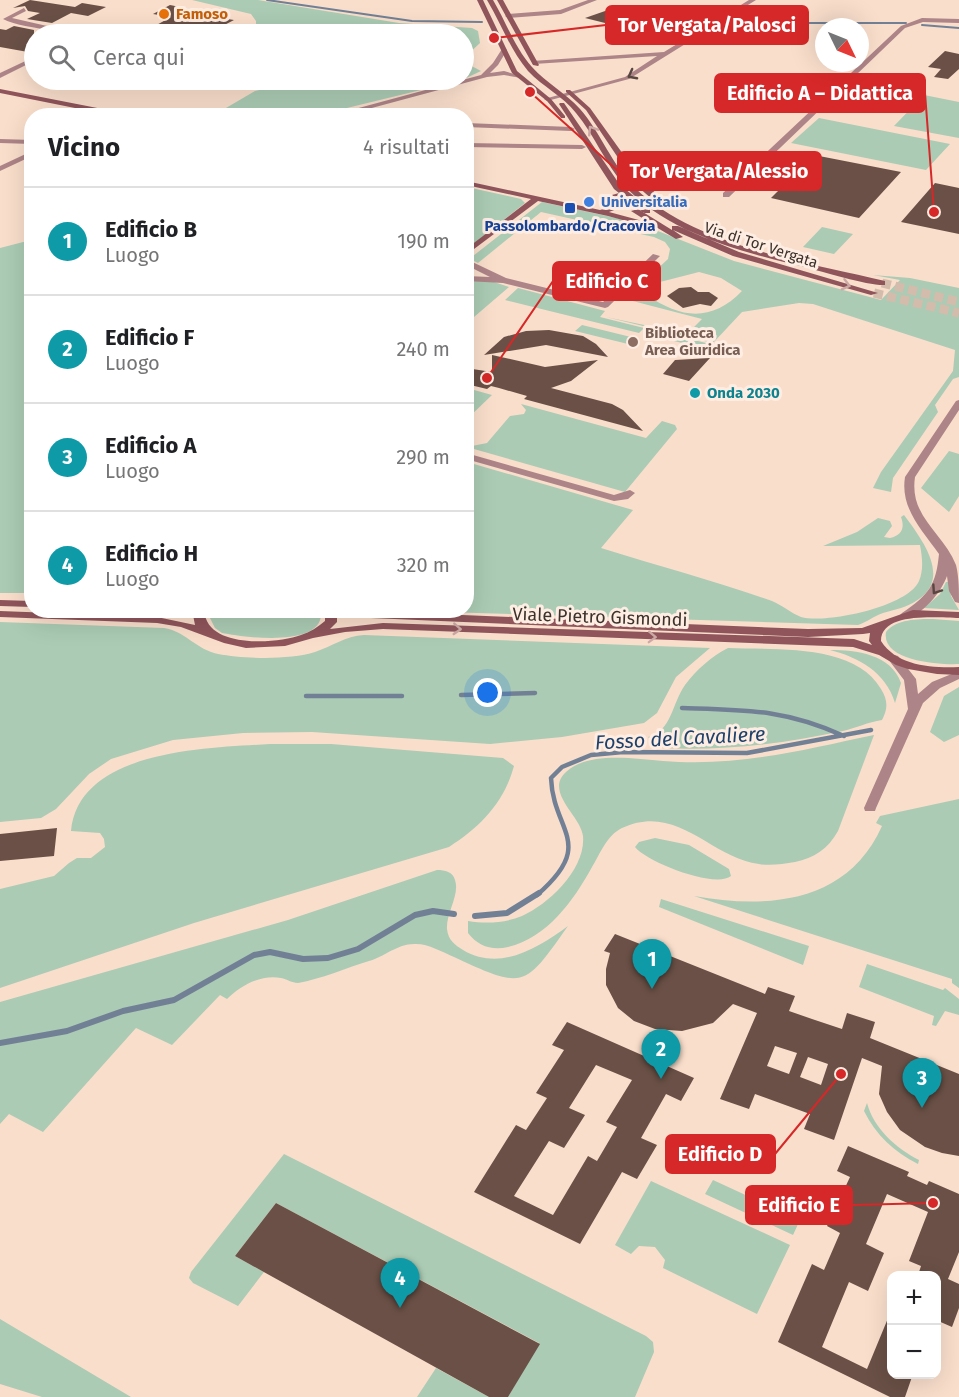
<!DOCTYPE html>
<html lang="it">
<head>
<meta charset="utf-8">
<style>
	body { margin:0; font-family:"Fira Sans",sans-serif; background:#f6f6f6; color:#202124 }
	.controls { position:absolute; right:18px; bottom:18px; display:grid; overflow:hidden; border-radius:12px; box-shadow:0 6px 24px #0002 }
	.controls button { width:54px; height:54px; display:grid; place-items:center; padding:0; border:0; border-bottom:2px solid #e0e0e0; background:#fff; color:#202124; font:30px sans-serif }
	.compass { position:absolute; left:815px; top:18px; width:54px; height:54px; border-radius:50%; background:#fff; box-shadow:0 6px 24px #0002; rotate:133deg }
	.you { position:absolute; left:488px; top:693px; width:21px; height:21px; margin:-15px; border:4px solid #fff; border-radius:50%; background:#1a73e8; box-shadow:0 0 0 9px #1a73e833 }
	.badge { display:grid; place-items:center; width:39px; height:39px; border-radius:50%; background:#d93025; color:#fff; font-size:20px; font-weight:700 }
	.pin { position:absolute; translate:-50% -50px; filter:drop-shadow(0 2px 3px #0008) }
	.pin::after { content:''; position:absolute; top:32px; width:21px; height:18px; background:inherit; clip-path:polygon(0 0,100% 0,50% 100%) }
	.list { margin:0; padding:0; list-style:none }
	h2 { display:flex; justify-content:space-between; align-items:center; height:78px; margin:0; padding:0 24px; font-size:26px }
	h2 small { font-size:20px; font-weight:400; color:#757577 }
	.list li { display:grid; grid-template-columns:39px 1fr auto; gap:18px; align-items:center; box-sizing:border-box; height:108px; padding:0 24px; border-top:2px solid #e0e0e0 }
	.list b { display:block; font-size:22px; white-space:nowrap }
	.list p { margin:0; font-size:20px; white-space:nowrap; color:#757577 }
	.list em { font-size:20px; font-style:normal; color:#757577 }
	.icon { flex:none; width:33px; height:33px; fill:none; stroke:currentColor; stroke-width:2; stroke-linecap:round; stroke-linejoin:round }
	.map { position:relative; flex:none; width:959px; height:1397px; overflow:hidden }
	.search { position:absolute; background:#fff; box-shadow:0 6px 24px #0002; left:24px; top:24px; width:450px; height:66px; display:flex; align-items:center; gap:15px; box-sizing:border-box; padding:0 21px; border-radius:33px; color:#757577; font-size:22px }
	.panel { position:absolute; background:#fff; box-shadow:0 6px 24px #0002; left:24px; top:108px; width:450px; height:510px; border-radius:24px }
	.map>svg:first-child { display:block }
	.green { fill:#abcbb4; fill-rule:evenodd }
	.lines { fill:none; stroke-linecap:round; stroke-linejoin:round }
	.stream-far2 { stroke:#728095; stroke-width:2 }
	.stream-far1 { stroke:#728095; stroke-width:4.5 }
	.stream { stroke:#728095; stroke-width:6 }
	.building { fill:#6a5046; fill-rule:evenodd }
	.secondary-tunnel { stroke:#d3bcab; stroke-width:9; stroke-dasharray:9 4.5; stroke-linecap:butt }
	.street { fill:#ad8487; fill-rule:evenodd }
	.secondary { fill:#8f555b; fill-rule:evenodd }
	.oneway { stroke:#584642 }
	.oneway2 { stroke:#cca9a5 }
	.food-dot { fill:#e8710a; stroke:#feede2; stroke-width:2 }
	.shop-dot { fill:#3f7fe0; stroke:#feede2; stroke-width:2 }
	.transit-dot { fill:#1a4fb4; stroke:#feede2; stroke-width:2 }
	.education-dot { fill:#8d6e63; stroke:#feede2; stroke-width:2 }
	.culture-dot { fill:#0f9aa8; stroke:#feede2; stroke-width:2 }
	.labels { text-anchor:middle; stroke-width:6; stroke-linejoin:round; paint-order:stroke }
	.far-food-label { font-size:15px; font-weight:bold; fill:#c56008; stroke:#feede2; text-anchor:start }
	.far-shop-label { font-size:15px; font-weight:bold; fill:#366cbe; stroke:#feede2; text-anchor:start }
	.far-transit-label { font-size:15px; font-weight:bold; fill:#164399; stroke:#feede2 }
	.far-street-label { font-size:15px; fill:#3c322b; stroke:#feede2 }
	.far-education-label { font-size:15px; font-weight:bold; fill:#785e54; stroke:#feede2; text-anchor:start }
	.far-culture-label { font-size:15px; font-weight:bold; fill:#0d838f; stroke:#feede2; text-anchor:start }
	.street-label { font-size:18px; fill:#3c322b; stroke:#feede2 }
	.water-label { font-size:20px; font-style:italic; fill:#1d416b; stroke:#feede2 }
	.leader { fill:none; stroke:#d62828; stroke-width:2 }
	.callout-dot { fill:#d62828; stroke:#feede2; stroke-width:2 }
	.callout { fill:#d62828; stroke:#d62828; stroke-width:2 }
	.callout-label { font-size:20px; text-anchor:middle; font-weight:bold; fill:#fff }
</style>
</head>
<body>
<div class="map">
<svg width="959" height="1397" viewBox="0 0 959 1397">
	<rect width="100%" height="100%" fill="#f9decb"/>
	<!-- green -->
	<path class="green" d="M192 0H258L399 23 472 28 478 31 480 43 465 57 464 62 481 71 464 79V34H262L256 32V21L251 14Z
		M303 80H462L318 115H214L255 91Z
		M924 95 959 102V138L894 126Z
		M819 118 950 144 926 170 791 143Z
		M467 187 521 199 525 203 467 249Z
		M542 202 635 222 734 261 881 300 900 280 873 275 910 278 959 288V377L953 379 935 405 938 412 893 478 891 492 873 488 881 472 953 371 955 350 813 304 799 303 742 312 713 343 606 317 687 334 702 319 625 299 668 259 670 249 665 242 654 237 541 212 478 263 472 260 473 256ZM699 272 721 278 742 291C712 322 681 319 647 295L660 282Z
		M822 227 853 234 834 254 803 247Z
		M31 240V593H0V248Z
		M467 281H491L509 287 467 323Z
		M518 288 605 311 600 317 644 328 639 333 505 300Z
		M582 325 635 338 628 344 575 331Z
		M654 330 710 344 703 348 649 335Z
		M467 388 492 395 467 419 466 388Z
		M521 404 646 438 662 421 675 425 677 429 625 492 467 447 487 443 510 416 524 414 526 410Z
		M949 451 959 454V496L949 512 921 488Z
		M467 462 633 510 601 548C658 566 716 581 772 601 782 605 791 613 801 617 825 624 908 607 919 581 924 569 922 556 920 545L823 546 857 532 878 518 890 521 892 526 884 537 890 538C902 535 905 528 901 517L904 515C928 547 957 588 901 608 895 610 889 611 883 613 874 616 867 622 858 625L412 611 466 610Z
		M946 582H949L951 596 959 610 924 608 940 594Z
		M321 611C325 649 243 637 222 633L215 628 209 616 211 611Z
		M933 619 959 621V664C940 665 881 661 886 632 896 619 918 619 933 619Z
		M0 622 164 628C185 631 197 650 218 654 244 659 290 660 315 652 333 646 345 636 364 635L710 648 676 677 657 713 644 723 562 737 490 744 312 732 243 733 173 740 111 759 89 774 56 809 41 818 0 822Z
		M728 648C774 650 855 643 881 689 888 700 888 709 882 720 868 722 856 728 843 731 782 744 723 751 661 748L648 737C672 731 672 703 685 685 696 670 712 656 728 648Z
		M830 650C856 650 891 654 901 683L895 703C886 672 858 657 830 650Z
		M959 687V735L944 742 930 732 944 696Z
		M874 735 838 831C828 849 814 858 795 862 783 864 770 866 759 864 711 858 677 802 622 828 607 835 600 854 592 867 574 900 547 938 508 947 492 951 478 946 468 933V921C486 924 505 923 522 916 549 904 586 869 583 836 581 816 544 792 566 772 589 751 634 759 663 761 739 767 802 750 874 735Z
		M270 744H331L503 758 514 766C504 803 480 827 449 847L194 923 0 988V889L54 876 69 863 77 858H91L105 847 104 839 100 833 71 831C79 749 209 748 270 744Z
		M959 799V988L952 983V979L694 896C767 909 847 904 882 826L876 823 880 816Z
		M655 838 689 845 729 869 731 876C715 889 647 862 635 847L639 842Z
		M437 870C445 870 453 872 455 880 460 895 446 913 447 929 448 940 455 945 463 950 500 972 538 948 568 926 524 988 525 990 454 957 442 952 429 944 416 944 398 943 384 957 369 961 346 968 321 979 298 983 292 983 287 979 281 978 261 974 240 986 227 999L220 995 172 1045 136 1028 43 1132 9 1114 0 1124V1002L288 920Z
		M661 899 809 946 803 965 659 907Z
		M867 964 943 990 945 988 959 999V1015L945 1011 936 1026 932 1025 934 1016 859 987Z
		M867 1103C874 1129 896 1148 919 1160L918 1164C894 1152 876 1135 864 1111Z
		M284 1154 646 1336 653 1342 654 1352 635 1397H508L539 1343 276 1203 235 1256 264 1272 238 1306 193 1283 189 1278 191 1272Z
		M713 1180 800 1220 793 1235 705 1194Z
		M651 1181 790 1245 757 1314 663 1268 665 1260 655 1247 639 1246 631 1254 615 1245Z
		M0 1319 131 1397H42L0 1384Z
		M436 1368 489 1397H417Z"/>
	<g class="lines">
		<!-- stream-far2 -->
		<path class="stream-far2" d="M267 0 412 21 482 22
			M765 23H906
			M922 25 959 28"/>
		<!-- stream-far1 -->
		<path class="stream-far1" d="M461 695 535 693
			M306 696H402
			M682 708C745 710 785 709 844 736
			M537 895C597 843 553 832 551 778L562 767 591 755 623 752 747 753 871 730"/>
		<!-- stream -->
		<path class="stream" d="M475 916 507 913 539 893
			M0 1043 67 1031 123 1011 174 1000 254 955 270 952 303 959 328 958 358 949 415 915 433 911 454 914"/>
	</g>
	<!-- building -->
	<path class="building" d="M30 0 75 7 82 3 106 7 88 16 71 13 52 23 27 19 40 13 28 11 25 6 13 8Z
		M170 5 195 10 189 13 234 20 207 34 153 27 171 17 153 14Z
		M608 10 637 17 617 26 585 18Z
		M14 26 34 30V49L28 52 0 47V29L6 30Z
		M945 51 959 54V69L948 79 934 77 941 69 928 67Z
		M814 155 901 172 859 218 771 198Z
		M935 183 959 188V234L901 222Z
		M691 287 698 292H709L718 298 711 306 700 304 683 308 667 296 679 288Z
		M549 330 583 336 596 344 608 357 546 345 484 355 504 337 526 331Z
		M492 355 545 367 598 360 571 381 551 388 612 404 623 410 643 431 524 399 527 396 499 388 491 386 487 389 466 384V368L492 372Z
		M710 358 689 381 663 374 675 360Z
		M57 828 54 856 0 861V834Z
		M615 934 765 994 768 987 795 996 789 1011 812 1019 842 1029 847 1013 875 1022 870 1038 959 1074V1156L942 1153 925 1147 900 1130 887 1112 879 1094 882 1066 862 1058 834 1140 804 1129 810 1114 755 1094 749 1109 720 1099 757 1013 733 1004 713 1023 682 1031 655 1029 634 1021 618 1008 606 985V969L610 953 604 951ZM775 1046 797 1053 789 1074 767 1066ZM808 1057 828 1064 821 1085 800 1077Z
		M567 1022 694 1078 681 1101 666 1094 641 1138 657 1145 637 1179 622 1172 580 1244 474 1192 516 1125 526 1130 547 1098 536 1093 564 1050 552 1045ZM596 1065 632 1080 606 1122 617 1127 597 1161 588 1156 553 1215 514 1196 549 1141 564 1148 585 1115 569 1108Z
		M848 1146 909 1172 907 1176 927 1185 929 1181 959 1194V1252L948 1279 959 1284V1308L952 1327 936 1320V1275H918L921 1266 909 1261 928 1212 887 1194 866 1244 884 1253 868 1291 849 1282 822 1347 867 1369 891 1311V1374H913L905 1397H890L778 1342 812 1264 824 1270 840 1233 827 1226 850 1177 837 1171Z
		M276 1203 540 1344 508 1397H489L235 1256Z"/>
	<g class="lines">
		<!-- secondary-tunnel -->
		<path class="secondary-tunnel" d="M882 283 959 302
			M874 293 959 313"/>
		<!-- street -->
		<path class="street" d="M588 0H597L561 14 508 18 505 16 508 14 560 10Z
			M749 0H756L629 79 547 101 544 99 625 77 657 56 534 64 532 63V61L664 52Z
			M24 8 26 11 12 18 47 26 146 32 149 34C119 37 28 32 3 19Z
			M922 18 959 19V23L923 22 905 28 729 197H723V193L901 26Z
			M504 48 507 50 498 65 490 73 504 71 521 76V78L504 75 487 77 342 116H329L481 75 493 63 502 49Z
			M34 57V61L0 78V73Z
			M466 123 571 127 575 129 571 131 466 127Z
			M0 139 32 140V144L0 143Z
			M466 143 582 145 586 147 582 149 466 147Z
			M32 151V156L0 171V166Z
			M653 254 660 256 608 307 605 308 503 283 466 281V276L490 277 466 265V259L506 278 603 302Z
			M959 400V410L915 477C909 517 943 532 956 565 959 577 959 591 959 603L955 602 949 591 947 576C942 591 920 620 902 617L900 615 902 613C929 595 936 585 939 554 922 530 900 508 905 477L956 401Z
			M466 453 614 495 630 490 635 493 628 499 614 501 466 459Z
			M894 655 898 656 916 679 918 694 932 682 959 671V679L940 688 923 703 876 808 875 811H865L864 808 908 709 904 680 888 659Z"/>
		<!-- secondary -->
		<path class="secondary" d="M477 0H483L517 71 551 99 565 116V118H561L547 101 512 73Z
			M487 0H493C506 22 515 48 532 67 546 83 566 93 580 109 601 133 612 165 635 188 695 246 806 262 885 281V285C869 286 823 272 805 267 745 253 666 233 624 185 605 163 595 136 576 113 563 96 543 87 528 71 510 50 501 23 487 0Z
			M497 0H503L539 65 538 66 533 65Z
			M0 89 128 114 131 116H115L0 93Z
			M566 90H570L590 108 643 182 667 203V207H661L637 186 586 110 566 92Z
			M560 103H564L620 185 650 209V213H644L614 189 559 104Z
			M466 181 600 210 614 206 612 195 619 193 622 207 609 212 650 223 631 211 638 209 672 230V226H678L739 252 878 293 871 295 733 256 673 230 683 237 676 239 651 224V227H648L608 216 538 201 466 255V249L531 199 466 185Z
			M0 600 32 601V607L0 606Z
			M196 610H207L205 615C211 648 277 644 301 635 310 632 318 627 325 621V610H337V622L330 629 383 623 854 639 872 645 869 641 870 633 863 634 808 637 371 618 342 612 341 610 808 629 862 628 913 610 959 612V618C939 618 881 611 881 641 897 666 931 668 959 667V675L937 674 908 669 896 665 879 655 853 647 383 629 345 632 313 638 285 646 246 648 224 643 181 627 157 623 0 617V611L157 617 195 625 193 615Z"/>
	</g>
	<!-- one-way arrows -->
	<defs><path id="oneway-chevron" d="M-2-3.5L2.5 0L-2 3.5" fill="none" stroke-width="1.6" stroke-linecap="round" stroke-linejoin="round" transform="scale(1.5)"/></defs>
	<g class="oneway">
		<use href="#oneway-chevron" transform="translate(632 75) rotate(152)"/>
		<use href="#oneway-chevron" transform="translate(936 590) rotate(124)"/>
	</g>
	<g class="oneway2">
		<use href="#oneway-chevron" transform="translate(592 130) rotate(-123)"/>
		<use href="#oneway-chevron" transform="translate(846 285) rotate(15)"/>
		<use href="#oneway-chevron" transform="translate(457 629) rotate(3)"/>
		<use href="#oneway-chevron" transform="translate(652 637) rotate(2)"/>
	</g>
	<!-- markers -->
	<circle class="food-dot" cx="164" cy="14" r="6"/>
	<circle class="shop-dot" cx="589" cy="202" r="6"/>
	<rect class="transit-dot" x="564" y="202" width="12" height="12" rx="3"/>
	<circle class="education-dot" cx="633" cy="342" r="6"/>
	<circle class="culture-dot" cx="695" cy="393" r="6"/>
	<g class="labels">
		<!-- far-food labels -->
		<g class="far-food-label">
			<text x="176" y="19">Famoso</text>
		</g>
		<!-- far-shop labels -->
		<g class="far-shop-label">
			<text x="601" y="207">Universitalia</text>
		</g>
		<!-- far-transit labels -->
		<g class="far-transit-label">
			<text x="570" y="231">Passolombardo/Cracovia</text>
		</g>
		<!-- far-street labels -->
		<g class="far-street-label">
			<text transform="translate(761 245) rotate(18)" y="5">Via di Tor Vergata</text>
		</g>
		<!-- far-education labels -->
		<g class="far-education-label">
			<text x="645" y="338">Biblioteca<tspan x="645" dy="17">Area Giuridica</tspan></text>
		</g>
		<!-- far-culture labels -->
		<g class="far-culture-label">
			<text x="707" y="398">Onda 2030</text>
		</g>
		<!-- street labels -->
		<g class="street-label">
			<text transform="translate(600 617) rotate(2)" y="6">Viale Pietro Gismondi</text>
		</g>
		<!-- water labels -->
		<g class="water-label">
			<text transform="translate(680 738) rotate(-3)" y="7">Fosso del Cavaliere</text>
		</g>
	</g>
	<!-- callouts -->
	<path class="leader" d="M494 38L606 25M934 212L925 93M530 92L618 171M487 378L553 281M841 1074L775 1154M933 1203L852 1205"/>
	<g class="callout-dot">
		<circle cx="494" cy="38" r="6"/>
		<circle cx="934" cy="212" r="6"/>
		<circle cx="530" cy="92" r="6"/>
		<circle cx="487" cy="378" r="6"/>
		<circle cx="841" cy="1074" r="6"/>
		<circle cx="933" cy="1203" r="6"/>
	</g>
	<g class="callout">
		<rect x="606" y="6" width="202" height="38" rx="6"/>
		<rect x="715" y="74" width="210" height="38" rx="6"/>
		<rect x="618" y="152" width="203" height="38" rx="6"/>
		<rect x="553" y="262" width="107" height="38" rx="6"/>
		<rect x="666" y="1135" width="109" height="38" rx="6"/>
		<rect x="746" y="1186" width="106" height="38" rx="6"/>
	</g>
	<g class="callout-label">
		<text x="707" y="32">Tor Vergata/Palosci</text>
		<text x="820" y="100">Edificio A – Didattica</text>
		<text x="719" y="178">Tor Vergata/Alessio</text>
		<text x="607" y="288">Edificio C</text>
		<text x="720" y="1161">Edificio D</text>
		<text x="799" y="1212">Edificio E</text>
	</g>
</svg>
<div class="controls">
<button>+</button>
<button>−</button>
</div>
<svg class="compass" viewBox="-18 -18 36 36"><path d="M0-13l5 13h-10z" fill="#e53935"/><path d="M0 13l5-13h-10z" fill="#757577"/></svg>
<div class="you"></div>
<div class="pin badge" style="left:652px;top:989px;background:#0f9aa8">1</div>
<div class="pin badge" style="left:661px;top:1079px;background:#0f9aa8">2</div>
<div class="pin badge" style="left:922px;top:1108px;background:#0f9aa8">3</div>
<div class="pin badge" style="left:400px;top:1308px;background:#0f9aa8">4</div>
<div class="search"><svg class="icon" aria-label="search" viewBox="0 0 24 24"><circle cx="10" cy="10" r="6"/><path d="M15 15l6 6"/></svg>Cerca qui</div>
<section class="panel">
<h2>Vicino<small>4 risultati</small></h2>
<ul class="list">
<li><span class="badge" style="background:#0f9aa8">1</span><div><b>Edificio B</b><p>Luogo</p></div><em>190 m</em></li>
<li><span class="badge" style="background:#0f9aa8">2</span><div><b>Edificio F</b><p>Luogo</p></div><em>240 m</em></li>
<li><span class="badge" style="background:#0f9aa8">3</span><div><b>Edificio A</b><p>Luogo</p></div><em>290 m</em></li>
<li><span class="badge" style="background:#0f9aa8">4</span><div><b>Edificio H</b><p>Luogo</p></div><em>320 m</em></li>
</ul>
</section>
</div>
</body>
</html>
